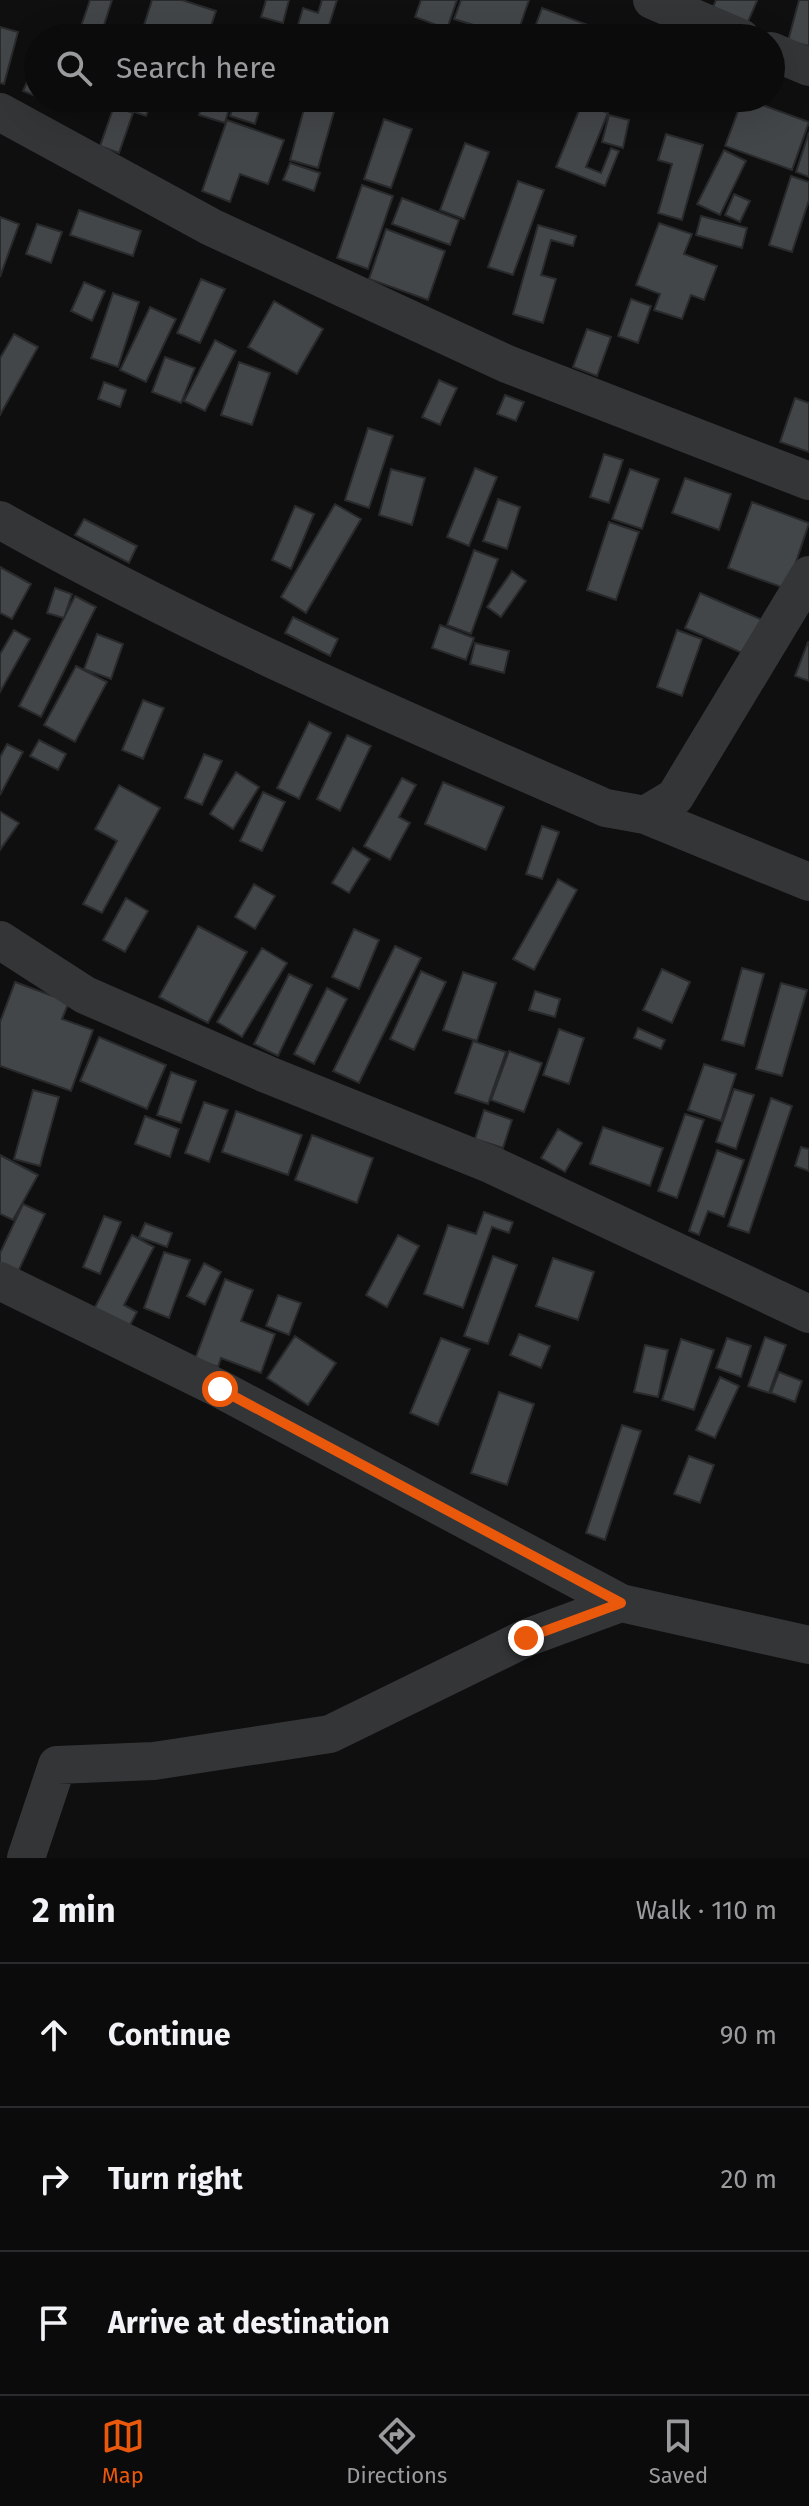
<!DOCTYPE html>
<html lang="en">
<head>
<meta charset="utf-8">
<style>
	body { margin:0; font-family:"Fira Sans",sans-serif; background:#19191a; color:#f1f3f6 }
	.stop { position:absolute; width:24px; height:24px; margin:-18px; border:6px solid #ea580c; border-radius:50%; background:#fff }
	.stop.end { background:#ea580c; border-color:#fff; box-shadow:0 2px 8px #0008 }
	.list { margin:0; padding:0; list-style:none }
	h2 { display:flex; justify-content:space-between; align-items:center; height:104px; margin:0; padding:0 32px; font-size:34px }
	h2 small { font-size:26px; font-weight:400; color:#9a9b9d }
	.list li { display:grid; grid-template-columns:52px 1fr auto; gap:24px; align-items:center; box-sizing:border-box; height:144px; padding:0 32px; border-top:2px solid #2b2b2d }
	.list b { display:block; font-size:30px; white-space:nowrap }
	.list em { font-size:26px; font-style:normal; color:#9a9b9d }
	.icon { flex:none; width:44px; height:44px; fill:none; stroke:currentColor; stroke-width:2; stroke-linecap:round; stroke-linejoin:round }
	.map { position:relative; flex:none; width:809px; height:1858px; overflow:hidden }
	.search { position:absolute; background:#0b0b0c; box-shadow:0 8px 32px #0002; left:24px; right:24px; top:24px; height:88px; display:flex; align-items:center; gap:20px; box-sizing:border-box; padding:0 28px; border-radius:44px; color:#9a9b9d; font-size:30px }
	.sheet { height:536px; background:#0b0b0c }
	nav { display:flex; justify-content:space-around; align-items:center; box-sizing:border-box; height:112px; border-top:2px solid #2b2b2d; background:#0b0b0c; font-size:22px; color:#9a9b9d }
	nav a { display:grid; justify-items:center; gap:4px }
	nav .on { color:#ea580c }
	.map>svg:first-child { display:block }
	.building { fill:#434648; stroke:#292a2c; stroke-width:2 }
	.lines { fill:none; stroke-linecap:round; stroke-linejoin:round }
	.minor { stroke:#333537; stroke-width:38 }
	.route { stroke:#ea580c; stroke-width:10 }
</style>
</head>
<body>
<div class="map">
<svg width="809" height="1858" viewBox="0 0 809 1858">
	<rect width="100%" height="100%" fill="#0f0f10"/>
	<!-- building -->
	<path class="building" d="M90 0H112L100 38H77Z
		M152 0H182L216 11 207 38H140Z
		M266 0H289L283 23 261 17Z
		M322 0H337L325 38 296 32 303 8 318 13Z
		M421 0H457L447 29 415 17Z
		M461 0H529L516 38 454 19Z
		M716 0H756L757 1 747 24 712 9Z
		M799 0H809V46L788 41Z
		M542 8 604 31 601 38H531Z
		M0 27 18 32 4 84 0 83Z
		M418 27 442 35 441 38H415Z
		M32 70 38 72V97L23 91Z
		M117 98H153L146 116 114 105Z
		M154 98H187L184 108Z
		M203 98H232L225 123 199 115Z
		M236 98H263L255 124 230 116Z
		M307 98H338L318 168 290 160Z
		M743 98 809 122 792 170 725 146Z
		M582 103 608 113 586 167 601 173 611 148 619 151 605 186 556 167Z
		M114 106 133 113 119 153 100 146Z
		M609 115 629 120 623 148 602 142Z
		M384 119 412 129 391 188 364 179Z
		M227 120 284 140 268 184 240 174 230 202 202 191Z
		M809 132V177L796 172Z
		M666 134 703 145 682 220 658 213 672 164 658 160Z
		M465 143 489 152 464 219 440 210Z
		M724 150 746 161 720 215 697 204Z
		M290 163 320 173 314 191 283 180Z
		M791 176 809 182V200L792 252 769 245Z
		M518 181 544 190 513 275 488 267Z
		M362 185 393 196 368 269 337 258Z
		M734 194 750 201 740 222 725 215Z
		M402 198 459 220 450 245 392 224Z
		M79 210 141 231 133 256 70 235Z
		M701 216 747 228 742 248 696 235Z
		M0 217 19 224 0 277Z
		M659 223 692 234 684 254 717 266 704 300 691 295 682 319 654 310 660 294 636 285Z
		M37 224 62 232 51 263 26 254Z
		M538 225 576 236 573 246 551 240 541 275 556 279 543 323 513 314Z
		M386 229 445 251 428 300 369 279Z
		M201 279 225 289 200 343 177 333Z
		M84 282 105 291 92 321 71 311Z
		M113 293 139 302 118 367 91 358Z
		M631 299 651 306 638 343 618 336Z
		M274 301 323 329 297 374 248 347Z
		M150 307 176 319 146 382 120 370Z
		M587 329 611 337 597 376 573 367Z
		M14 334 38 347 0 415V358Z
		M215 340 236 351 205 411 184 401Z
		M165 357 195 368 181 403 152 392Z
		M239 362 270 373 252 425 221 415Z
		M439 380 457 388 440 425 422 417Z
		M104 382 126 390 120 407 98 399Z
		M505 395 524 402 516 421 497 414Z
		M795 398 809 403V452L780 442Z
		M368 428 393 436 369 508 345 500Z
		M604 454 623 460 609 503 590 497Z
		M475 468 497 477 469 546 447 537Z
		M391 469 425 478 412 525 379 515Z
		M630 469 659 479 642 529 612 519Z
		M685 478 731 494 719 530 672 513Z
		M498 499 520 507 507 549 483 541Z
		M752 502 809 523 787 589 728 568Z
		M335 504 361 519 306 613 281 597Z
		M295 506 314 514 291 569 272 560Z
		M84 519 137 546 129 563 75 535Z
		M609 522 639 532 616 600 587 590Z
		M474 550 498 559 471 634 447 625Z
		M0 567 31 584 12 619 0 613Z
		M512 571 526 581 501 617 487 607Z
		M55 588 72 594 64 618 47 613Z
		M700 593 765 621 749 656 685 628Z
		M75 596 96 607 41 717 19 706Z
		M293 617 338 639 330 656 285 633Z
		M440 625 474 638 466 660 432 648Z
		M14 630 30 639 0 692V654Z
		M677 630 702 639 682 696 657 687Z
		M97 634 123 644 111 679 84 669Z
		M808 642H809V681L795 676Z
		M475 643 509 651 504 673 470 664Z
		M76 666 107 682 75 742 44 725Z
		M143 700 164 708 143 759 122 750Z
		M309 722 331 733 299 799 277 788Z
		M347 735 371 746 340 811 317 799Z
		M39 740 66 754 58 770 30 756Z
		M7 744 23 752 0 795V757Z
		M204 754 222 761 202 805 185 798Z
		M236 772 259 787 233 829 210 814Z
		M402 778 416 785 399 817 410 823 390 860 364 846Z
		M443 782 504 807 486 850 425 824Z
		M119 785 160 808 102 913 83 904 117 841 95 829Z
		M263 792 285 802 262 851 240 841Z
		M1 812 19 823 0 850V813Z
		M542 826 559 832 542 879 526 874Z
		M353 848 370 859 349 893 332 883Z
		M558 879 577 890 534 970 513 959Z
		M254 884 275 896 255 929 235 917Z
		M126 898 148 911 125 952 103 940Z
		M198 926 247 952 208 1023 159 997Z
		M354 929 379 940 359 989 332 977Z
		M395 946 421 958 359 1083 333 1071Z
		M262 948 287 963 242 1037 217 1022Z
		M742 968 764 974 744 1046 722 1040Z
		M662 969 690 982 672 1023 643 1010Z
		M421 971 446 982 414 1050 390 1039Z
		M463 972 496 983 477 1041 443 1030Z
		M289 974 312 985 278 1056 254 1044Z
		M15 982 69 1002 62 1019 93 1030 71 1091 0 1066V1022Z
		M781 983 807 990 782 1076 756 1069Z
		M327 988 347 999 314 1064 294 1054Z
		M535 991 560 999 555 1017 529 1010Z
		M638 1028 665 1040 661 1049 634 1038Z
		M559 1029 584 1038 569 1084 543 1075Z
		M99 1037 166 1065 147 1109 80 1081Z
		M473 1041 506 1052 488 1104 455 1093Z
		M509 1051 542 1063 524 1112 491 1100Z
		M704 1064 736 1074 721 1121 688 1110Z
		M171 1072 196 1081 181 1123 157 1115Z
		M734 1089 754 1095 736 1149 716 1142Z
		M33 1090 59 1097 40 1166 14 1159Z
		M771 1098 792 1106 749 1233 728 1226Z
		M204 1102 228 1110 209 1162 185 1153Z
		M484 1110 512 1120 503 1148 475 1139Z
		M236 1111 302 1135 288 1175 222 1152Z
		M685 1114 704 1120 677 1198 658 1191Z
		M145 1116 179 1129 170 1157 135 1144Z
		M603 1127 663 1148 650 1186 590 1164Z
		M558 1129 582 1143 565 1172 541 1158Z
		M312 1135 373 1158 357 1203 295 1180Z
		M801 1147 809 1149V1171L795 1166Z
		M717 1150 744 1160 724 1217 708 1211 699 1235 689 1231Z
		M0 1155 38 1175 13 1220 0 1214Z
		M23 1204 45 1214 16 1276 0 1269V1253Z
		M484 1212 513 1222 509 1233 492 1227 463 1308 424 1294 448 1225 476 1234Z
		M104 1216 121 1222 100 1274 83 1267Z
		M145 1223 172 1233 167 1247 139 1237Z
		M132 1235 154 1247 124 1305 137 1312 128 1329 93 1311Z
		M398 1235 419 1246 387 1307 366 1295Z
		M164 1252 190 1260 169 1318 144 1308Z
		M493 1256 517 1265 488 1344 464 1336Z
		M553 1258 594 1272 578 1320 536 1306Z
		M204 1263 221 1272 205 1305 187 1296Z
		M225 1279 253 1290 241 1321 275 1334 261 1373 221 1358 218 1367 195 1359Z
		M278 1295 301 1303 289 1335 266 1326Z
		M519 1334 550 1346 541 1368 510 1355Z
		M295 1336 336 1363 308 1405 267 1378Z
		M765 1337 786 1345 769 1393 748 1386Z
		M441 1338 470 1349 438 1425 410 1413Z
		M727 1338 751 1346 741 1377 716 1368Z
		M681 1339 714 1350 694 1410 662 1400Z
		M645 1345 668 1350 658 1397 634 1392Z
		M779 1372 802 1381 795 1402 771 1393Z
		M720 1377 739 1386 715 1438 696 1430Z
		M499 1392 534 1404 507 1485 471 1473Z
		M622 1425 641 1431 605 1540 586 1533Z
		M689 1456 714 1465 700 1503 674 1494Z"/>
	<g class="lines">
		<!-- minor -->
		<path class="minor" d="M652 0 741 38
			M771 51 809 67
			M0 112 211 227 507 364 809 481
			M0 520C195 630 401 719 606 808L645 815 675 797 809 575
			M645 815 809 882
			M0 940 85 995 266 1074 492 1165 809 1314
			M0 1281 220 1389 621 1603 809 1645
			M26 1858 57 1765 154 1761 330 1734 526 1638 621 1603"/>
	</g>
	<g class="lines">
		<!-- route -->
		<path class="route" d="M220 1389 621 1603 526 1638"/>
	</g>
</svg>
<div class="stop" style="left:220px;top:1389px"></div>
<div class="stop end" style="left:526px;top:1638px"></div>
<div class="search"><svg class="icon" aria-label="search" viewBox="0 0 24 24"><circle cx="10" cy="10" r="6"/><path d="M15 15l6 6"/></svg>Search here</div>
</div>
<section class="sheet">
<h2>2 min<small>Walk · 110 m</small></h2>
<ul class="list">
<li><svg class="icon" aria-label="ahead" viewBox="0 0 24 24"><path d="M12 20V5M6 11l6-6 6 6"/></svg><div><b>Continue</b></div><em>90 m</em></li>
<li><svg class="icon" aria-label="right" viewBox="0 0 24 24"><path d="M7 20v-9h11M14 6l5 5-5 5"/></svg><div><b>Turn right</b></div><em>20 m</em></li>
<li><svg class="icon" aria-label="arrive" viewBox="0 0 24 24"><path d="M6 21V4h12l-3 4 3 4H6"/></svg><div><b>Arrive at destination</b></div></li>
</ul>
</section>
<nav>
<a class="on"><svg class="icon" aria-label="map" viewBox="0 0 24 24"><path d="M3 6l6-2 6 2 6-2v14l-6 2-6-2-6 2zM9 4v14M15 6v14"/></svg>Map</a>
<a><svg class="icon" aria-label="directions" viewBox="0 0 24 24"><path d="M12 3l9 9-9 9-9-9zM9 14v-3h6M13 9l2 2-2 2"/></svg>Directions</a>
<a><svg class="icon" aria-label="saved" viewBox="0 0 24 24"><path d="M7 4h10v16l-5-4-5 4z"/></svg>Saved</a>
</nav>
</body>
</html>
